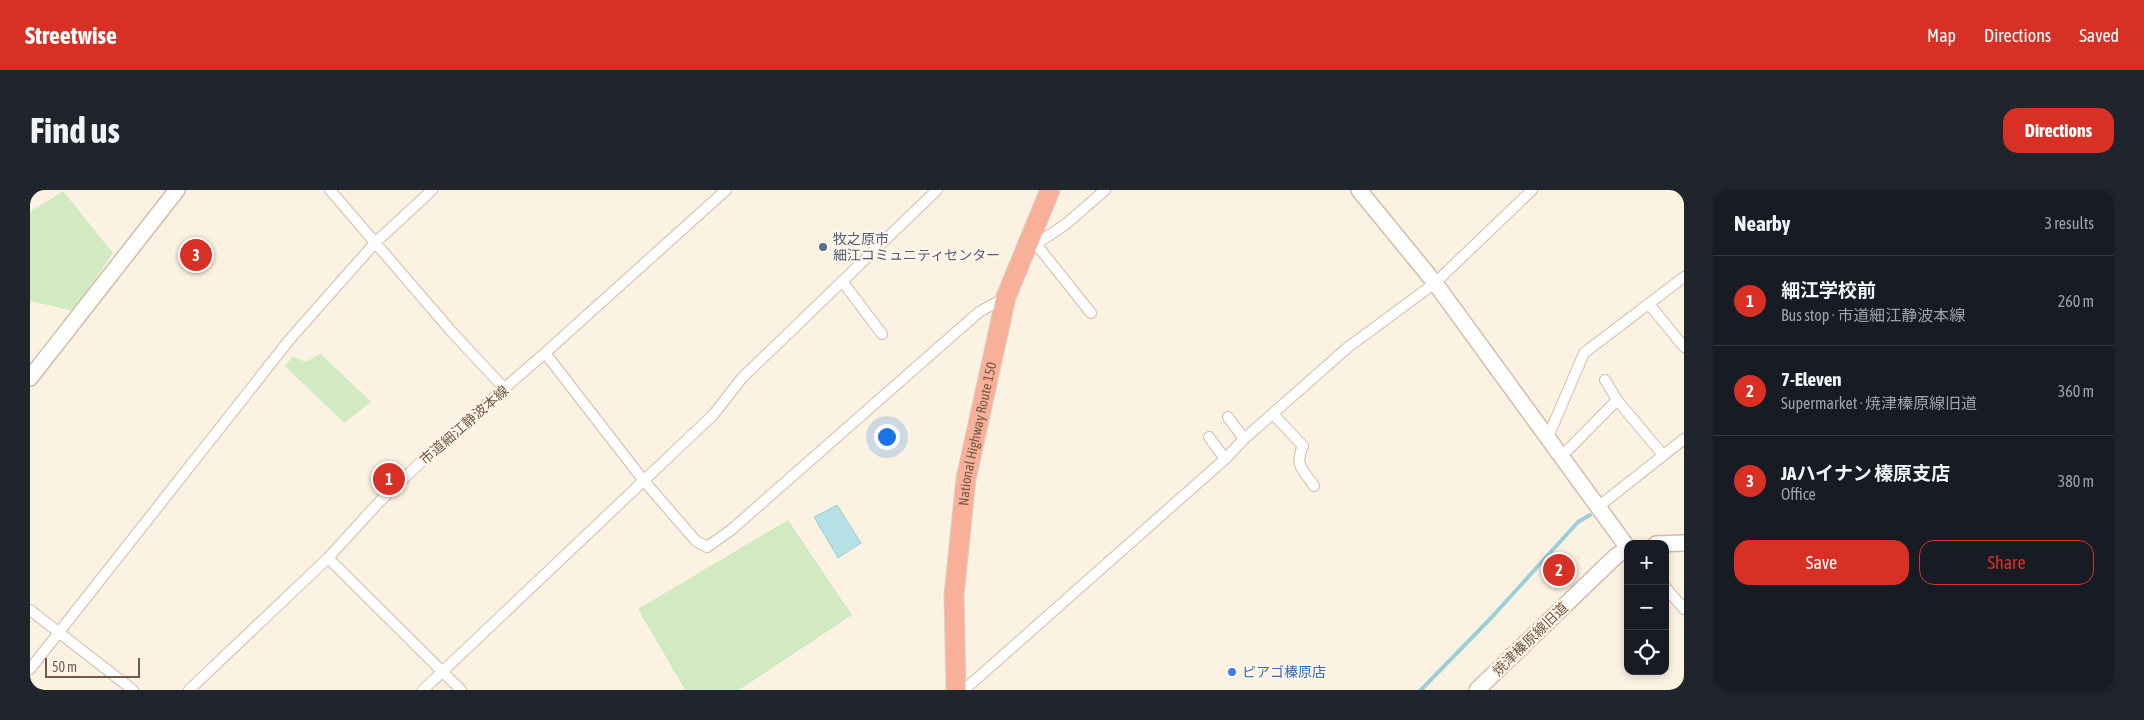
<!DOCTYPE html>
<html lang="en">
<head>
<meta charset="utf-8">
<style>
	body { margin:0; font-family:"Asap Condensed","Noto Sans JP",sans-serif; background:#20242c; color:#f1f3f6 }
	.controls { position:absolute; right:15px; bottom:15px; display:grid; overflow:hidden; border-radius:10px; box-shadow:0 2px 8px #0003 }
	.controls button { width:45px; height:45px; display:grid; place-items:center; padding:0; border:0; border-bottom:1px solid #363941; background:#171b24; color:#f1f3f6; font:25px sans-serif }
	.scale { position:absolute; left:15px; bottom:12px; width:95px; box-sizing:border-box; padding-left:5px; border:2px solid #745848; border-top:0; font-size:14px; line-height:18px; white-space:nowrap; color:#745848; -webkit-text-stroke:4px #fff6e9; paint-order:stroke }
	.you { position:absolute; left:856px; top:246px; width:18px; height:18px; margin:-12px; border:4px solid #fff; border-radius:50%; background:#1a73e8; box-shadow:0 0 0 8px #1a73e833 }
	.badge { display:grid; place-items:center; width:32px; height:32px; border-radius:50%; background:#d93025; color:#fff; font-size:16px; font-weight:700 }
	.pin { position:absolute; translate:-50% -50%; border:2px solid #fff; box-shadow:0 1px 5px #0006 }
	.list { margin:0; padding:0; list-style:none }
	h2 { display:flex; justify-content:space-between; align-items:center; height:65px; margin:0; padding:0 20px; font-size:21px }
	h2 small { font-size:16px; font-weight:400; color:#9ea1a6 }
	.list li { display:grid; grid-template-columns:32px 1fr auto; gap:15px; align-items:center; box-sizing:border-box; height:90px; padding:0 20px; border-top:1px solid #363941 }
	.list b { display:block; font-size:19px; white-space:nowrap }
	.list p { margin:0; font-size:16px; white-space:nowrap; color:#9ea1a6 }
	.list em { font-size:16px; font-style:normal; color:#9ea1a6 }
	.actions { display:flex; gap:10px; padding:15px 20px }
	.actions a { flex:1; padding:11px 0; border:1px solid #d93025; border-radius:15px; text-align:center; font-size:18px; color:#d93025 }
	.actions .main { background:#d93025; color:#fff }
	.icon { flex:none; width:28px; height:28px; fill:none; stroke:currentColor; stroke-width:2; stroke-linecap:round; stroke-linejoin:round }
	.map { position:relative; flex:none; width:1654px; height:500px; overflow:hidden; border-radius:15px }
	header { display:flex; align-items:center; gap:30px; box-sizing:border-box; height:70px; padding:0 25px; background:#d93025; color:#fff }
	header strong { font-size:24px }
	nav { display:flex; gap:28px; margin-inline-start:auto; font-size:18px }
	.intro { display:flex; align-items:center; justify-content:space-between; box-sizing:border-box; height:120px; padding:0 30px }
	h1 { margin:0; font-size:35px }
	.button { padding:12px 22px; border-radius:15px; background:#d93025; color:#fff; font-size:18px; font-weight:700 }
	main { display:flex; gap:30px; padding:0 30px }
	aside { flex:1; background:#171b24; border-radius:15px; box-shadow:0 2px 8px #0003 }
	.map>svg:first-child { display:block }
	.green { fill:#d2eac1 }
	.water { fill:#b7dfe6; stroke:#9dcfd8 }
	.lines { fill:none; stroke-linecap:round; stroke-linejoin:round }
	.stream { stroke:#9dcfd8; stroke-width:4 }
	.street-casing { stroke:#d0bcac; stroke-width:12 }
	.secondary-casing { stroke:#d3bba9; stroke-width:18 }
	.highway-casing { stroke:#d8d0cc; stroke-width:21 }
	.street { stroke:#fff; stroke-width:10 }
	.secondary { stroke:#fff; stroke-width:15 }
	.highway { stroke:#f8b198; stroke-width:19 }
	.service-dot { fill:#5c6f8a; stroke:#fff6e9; stroke-width:2 }
	.shop-dot { fill:#3f7fe0; stroke:#fff6e9; stroke-width:2 }
	.labels { text-anchor:middle; stroke-width:4.5; stroke-linejoin:round; paint-order:stroke }
	.service-label { font-size:14px; fill:#4e5e75; stroke:#fff6e9; text-anchor:start }
	.street-label { font-size:14px; fill:#745848; stroke:#fff6e9 }
	.shop-label { font-size:14px; fill:#366cbe; stroke:#fff6e9; text-anchor:start }
</style>
</head>
<body>
<header>
<strong>Streetwise</strong>
<nav><a>Map</a><a>Directions</a><a>Saved</a></nav>
</header>
<div class="intro"><h1>Find us</h1><a class="button">Directions</a></div>
<main>
<div class="map">
<svg width="1654" height="500" viewBox="0 0 1654 500">
	<rect width="100%" height="100%" fill="#fcf2e2"/>
	<!-- green -->
	<path class="green" d="M33 1 83 63 44 121 0 111V22Z
		M291 164 341 212 314 233 255 176 263 166 275 172Z
		M758 330 822 425 709 500H655L608 419Z"/>
	<!-- water -->
	<path class="water" d="M807 315 831 353 808 368 784 327Z"/>
	<g class="lines">
		<!-- stream -->
		<path class="stream" d="M1391 500 1461 428 1548 332 1560 325"/>
		<defs>
			<path id="street" d="M300 0 421 141 475 199
				M1006 54 1061 123
				M997 60 1036 34 1075 0
				M812 91 852 144
				M1619 114 1654 157
				M515 163 614 291 666 351 677 357 701 340 949 122 976 107
				M1587 210 1633 265
				M1243 224 1273 256C1264 276 1273 279 1284 296
				M1198 227 1214 249
				M1179 247 1195 269
				M1518 247 1554 163 1654 87
				M1532 266 1587 210 1575 190
				M1568 317 1654 249
				M298 368 431 500
				M1635 397 1654 419
				M0 420 103 500
				M0 479 260 149 345 53 402 0
				M159 500 298 368 350 311 408 256 515 163 696 0
				M393 500 683 225 712 188 907 0
				M934 500 1195 269 1214 249 1317 158 1405 93 1502 0"/>
			<path id="secondary" d="M1329 0 1405 93 1598 358
				M0 188 147 0
				M1626 354 1654 353
				M1447 500 1586 366 1598 359"/>
			<g id="highway">
				<path id="s1" d="M926 500 924 405 936 289 976 107 1020 0"/>
			</g>
		</defs>
		<!-- street casing -->
		<use href="#street" class="street-casing"/>
		<!-- secondary casing -->
		<use href="#secondary" class="secondary-casing"/>
		<!-- highway casing -->
		<use href="#highway" class="highway-casing"/>
		<!-- street -->
		<use href="#street" class="street"/>
		<!-- secondary -->
		<use href="#secondary" class="secondary"/>
		<!-- highway -->
		<use href="#highway" class="highway"/>
	</g>
	<!-- markers -->
	<circle class="service-dot" cx="793" cy="57" r="5"/>
	<circle class="shop-dot" cx="1202" cy="482" r="5"/>
	<g class="labels">
		<!-- service labels -->
		<g class="service-label">
			<text x="803" y="54">牧之原市<tspan x="803" dy="16">細江コミュニティセンター</tspan></text>
		</g>
		<!-- street labels -->
		<g class="street-label">
			<text transform="translate(434 235) rotate(-41)" y="5">市道細江静波本線</text>
			<text dy="5" stroke="none"><textPath href="#s1" startOffset="258">National Highway Route 150</textPath></text>
			<text transform="translate(1500 449) rotate(-44)" y="5">焼津榛原線旧道</text>
		</g>
		<!-- shop labels -->
		<g class="shop-label">
			<text x="1212" y="487">ピアゴ榛原店</text>
		</g>
	</g>
</svg>
<div class="controls">
<button>+</button>
<button>−</button>
<button><svg class="icon" aria-label="locate" viewBox="0 0 24 24"><circle cx="12" cy="12" r="6"/><path d="M12 2v4M12 18v4M2 12h4M18 12h4"/></svg></button>
</div>
<div class="scale">50 m</div>
<div class="you"></div>
<div class="pin badge" style="left:359px;top:289px">1</div>
<div class="pin badge" style="left:1529px;top:380px">2</div>
<div class="pin badge" style="left:166px;top:65px">3</div>
</div>
<aside>
<h2>Nearby<small>3 results</small></h2>
<ul class="list">
<li><span class="badge">1</span><div><b>細江学校前</b><p>Bus stop · 市道細江静波本線</p></div><em>260 m</em></li>
<li><span class="badge">2</span><div><b>7-Eleven</b><p>Supermarket · 焼津榛原線旧道</p></div><em>360 m</em></li>
<li><span class="badge">3</span><div><b>JAハイナン 榛原支店</b><p>Office</p></div><em>380 m</em></li>
</ul>
<div class="actions"><a class="main">Save</a><a>Share</a></div>
</aside>
</main>
</body>
</html>
